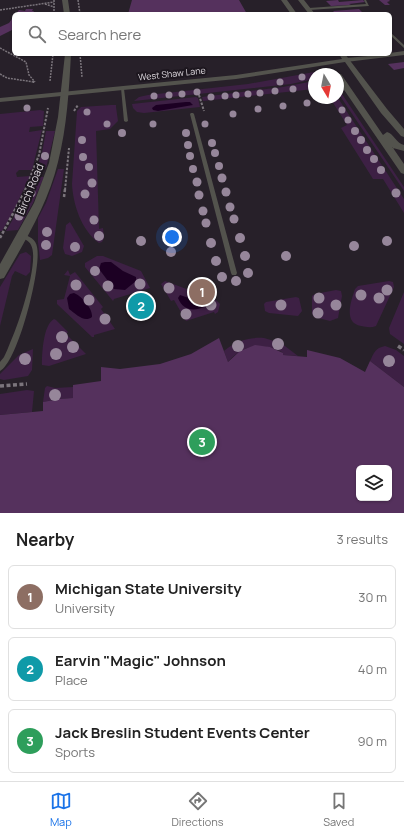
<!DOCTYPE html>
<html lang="en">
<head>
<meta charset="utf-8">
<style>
	body { margin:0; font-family:Manrope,sans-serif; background:#f6f6f6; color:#222 }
	.controls { position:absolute; right:12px; bottom:12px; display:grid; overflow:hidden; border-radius:6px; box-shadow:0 1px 3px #0004 }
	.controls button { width:36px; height:36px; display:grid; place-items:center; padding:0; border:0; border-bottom:1px solid #e0e0e0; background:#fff; color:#222; font:20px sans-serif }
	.compass { position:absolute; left:308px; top:68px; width:36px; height:36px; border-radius:50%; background:#fff; box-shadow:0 1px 3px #0004; rotate:170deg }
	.you { position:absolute; left:172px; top:237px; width:14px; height:14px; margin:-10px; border:3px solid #fff; border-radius:50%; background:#1a73e8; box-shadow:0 0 0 6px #1a73e833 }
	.badge { display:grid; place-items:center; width:26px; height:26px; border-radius:50%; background:#1a73e8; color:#fff; font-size:13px; font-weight:700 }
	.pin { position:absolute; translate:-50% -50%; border:2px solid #fff; box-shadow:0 1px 4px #0006 }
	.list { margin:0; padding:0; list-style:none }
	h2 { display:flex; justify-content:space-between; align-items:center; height:52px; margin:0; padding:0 16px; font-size:17px }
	h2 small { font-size:13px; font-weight:400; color:#767676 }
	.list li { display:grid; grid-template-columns:26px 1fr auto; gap:12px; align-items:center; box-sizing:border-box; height:64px; margin:0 8px 8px; padding:0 8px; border:1px solid #e0e0e0; border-radius:6px }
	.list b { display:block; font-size:15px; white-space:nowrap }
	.list p { margin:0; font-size:13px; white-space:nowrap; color:#767676 }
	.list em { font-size:13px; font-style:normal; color:#767676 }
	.icon { flex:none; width:22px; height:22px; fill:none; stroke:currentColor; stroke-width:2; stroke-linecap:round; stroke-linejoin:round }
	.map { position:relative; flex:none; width:404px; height:513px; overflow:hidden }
	.search { position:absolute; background:#fff; box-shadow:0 1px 3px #0004; left:12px; right:12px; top:12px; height:44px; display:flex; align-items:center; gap:10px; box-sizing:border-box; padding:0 14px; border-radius:6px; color:#767676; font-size:15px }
	.sheet { height:268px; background:#fff }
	nav { display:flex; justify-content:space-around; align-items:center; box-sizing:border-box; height:56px; border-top:1px solid #e0e0e0; background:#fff; font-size:11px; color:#767676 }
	nav a { display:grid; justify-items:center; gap:2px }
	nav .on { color:#1a73e8 }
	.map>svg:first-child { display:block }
	.green { fill:#3d2044 }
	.water { fill:#1c0023 }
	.building { fill:#55315d; fill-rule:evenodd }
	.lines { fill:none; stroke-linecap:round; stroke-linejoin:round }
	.path-far3 { stroke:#7b757c; stroke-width:1.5; stroke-dasharray:2 1; stroke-linecap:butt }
	.path-far2 { stroke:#7b757c; stroke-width:2; stroke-dasharray:2.5 1.5; stroke-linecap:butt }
	.path-far1 { stroke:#7b757c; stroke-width:2.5; stroke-dasharray:3 2; stroke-linecap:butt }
	.path { stroke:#7b757c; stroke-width:3.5; stroke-dasharray:4 2.5; stroke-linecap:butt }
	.service { fill:#53534d; fill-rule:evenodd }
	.minor { fill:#53534d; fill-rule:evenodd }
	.tertiary { fill:#53534d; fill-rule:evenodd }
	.tree { fill:#96869a }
	.labels { text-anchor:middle; stroke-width:4; stroke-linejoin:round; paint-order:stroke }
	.far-street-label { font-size:9px; fill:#ded9df; stroke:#1d171f }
	.street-label { font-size:11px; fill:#ded9df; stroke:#1d171f }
</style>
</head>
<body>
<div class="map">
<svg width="404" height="513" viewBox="0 0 404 513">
	<rect width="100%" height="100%" fill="#272029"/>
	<!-- green -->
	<path class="green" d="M314 72 316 74H314V79L291 84 134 101 139 97 148 95 248 84Z
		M314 81V89L203 101 202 97 283 87Z
		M338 88 404 187V191L338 93Z
		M196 97 198 98 200 107 144 113 137 112 133 108 132 104Z
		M330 98H338L404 199V213L383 179H373L341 128 347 125Z
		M111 105H116V107L118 121 110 129 96 131 99 229 103 228 104 238 102 242 99 243C81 230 73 204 72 184L77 111 81 107Z
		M40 110 44 111 43 126 30 127 29 132 42 130 32 170H19L16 173 17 177 30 176 12 214 2 231H0V114Z
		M46 131H55L46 168 36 169 42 153Z
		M58 169H64L52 255 48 258 40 260 38 242V218L46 203Z
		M34 176 44 177 33 203 18 230 6 231 24 200Z
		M70 222 84 246 82 252 72 256 65 254 63 248 66 225Z
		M26 252 31 256 30 272 26 276 15 271 12 276 0 326V287L20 254Z
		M97 256H103L141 271 150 288 114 299 113 301 85 267V263Z
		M68 270 70 275 75 272 103 307 101 309 115 329 94 335V337H92L57 304V300L64 299 70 276 64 275Z
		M165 281 216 300 220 304 218 312 215 314 214 312 186 321 174 300 171 301 161 284Z
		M389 281 393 282 394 287 376 326C371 328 366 327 361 326 343 323 351 301 355 289L358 286Z
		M336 290 341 291 342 296 338 318 330 321 314 317 312 313V296L315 294Z
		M404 292V344L390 334 389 328Z
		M296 297 299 298 302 311 298 316 269 313 265 311 264 304 266 302Z
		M54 319 56 320 68 332 66 334 86 354 49 366 42 365C42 354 43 325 54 319Z
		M264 338 281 343 298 356 283 355 282 352C262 342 243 344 228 362L224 351C235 341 249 337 264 338Z
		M385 346 396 350 404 356V387L370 361C374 353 375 348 385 346Z
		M33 349 32 370 28 376 4 380 0 379V374L19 355Z
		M47 386 55 388 73 387V398L59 399 43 402 45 388Z
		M27 390 34 391 32 412 0 415V394Z"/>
	<!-- water -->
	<path class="water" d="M186 102H190L193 105 158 111 153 110 152 108 156 105Z
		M105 262H111L123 271 136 277V281L125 290 114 289 99 269 101 263Z
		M74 293C82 296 93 309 92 317 84 323 76 314 69 309L67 298 70 294Z
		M180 295 203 303 206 306C195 312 183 311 178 298Z"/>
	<!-- building -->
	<path class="building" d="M132 0H239L247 14H128Z
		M338 0 339 2 363 0 365 2 349 4 351 5 331 6 326 1Z
		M379 0H389L390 1 387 2 390 5H385Z
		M26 9H33L32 11H34L32 14H16L19 10 25 11Z
		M359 9 364 14H336L333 11Z
		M14 16V29L0 36V27L9 23Z
		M404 62V68L394 70 388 64Z
		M219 338 228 362 240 351 255 345 270 347 283 353V355L307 357V350L340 358 365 372 370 361 404 387V513H0V415L43 411V402L59 399 73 398V385L101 381V367L120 369 160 364 191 354ZM359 468H389V498H359Z"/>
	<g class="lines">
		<!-- path-far3 -->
		<path class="path-far3" d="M54 0V14
			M78 0 80 14
			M45 4 54 7
			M0 10 54 2
			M0 48 26 62 29 75 35 82
			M80 54 82 77
			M0 74 7 78 34 82
			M50 81 53 54"/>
		<!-- path-far2 -->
		<path class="path-far2" d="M33 82H34
			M199 95 204 111
			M74 111 78 105
			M25 190 39 155 48 108
			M65 190 69 148"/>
		<!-- path-far1 -->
		<path class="path-far1" d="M64 197 65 189
			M0 238 26 189"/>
		<!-- path -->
		<path class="path" d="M398 346 404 350
			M0 386 27 384"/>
		<!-- service -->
		<path class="service" d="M364 0H366L369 6 309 10 308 9 309 8 366 4Z
			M390 32 404 45V48L390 35Z
			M121 88 124 89 128 121 126 122 124 121Z
			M191 113H193L194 114 237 273 236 275H232L231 273 190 114Z
			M20 234H22C29 236 36 239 37 247 42 267 18 362 0 371 0 369 0 365 0 362 1 360 3 359 4 357 6 353 8 348 10 343 18 326 40 261 31 245 29 240 23 239 19 236Z"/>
		<!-- minor -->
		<path class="minor" d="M62 0H68L70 14H64Z
			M404 51V55L346 62 343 60 346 58 390 54V53Z
			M65 54H71C69 90 67 127 58 162 48 204 25 241 4 278L0 279V264L34 203 49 163 58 117Z"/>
		<!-- tertiary -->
		<path class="tertiary" d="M281 0H287L297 14H291Z
			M298 0H304L315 14H309Z
			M339 54H345L387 109 404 129V137L401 136 381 113 345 62 236 79 0 102V98L236 75 342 59Z
			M337 74H341L383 135 387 132C394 134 396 143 404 145V151L393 148 391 145 404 164V174L401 173 338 81Z"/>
	</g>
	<!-- trees -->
	<g class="tree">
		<circle cx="302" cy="77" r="3.5"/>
		<circle cx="280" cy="82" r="3.5"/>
		<circle cx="293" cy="89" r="3.5"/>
		<circle cx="275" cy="91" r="3.5"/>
		<circle cx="197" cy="92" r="3.5"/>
		<circle cx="260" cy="93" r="3.5"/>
		<circle cx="182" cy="94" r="3.5"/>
		<circle cx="248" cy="94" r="3.5"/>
		<circle cx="169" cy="95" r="3.5"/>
		<circle cx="236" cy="95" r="3.5"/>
		<circle cx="154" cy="96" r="3.5"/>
		<circle cx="225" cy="96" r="3.5"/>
		<circle cx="211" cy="97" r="3.5"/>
		<circle cx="307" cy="103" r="3.5"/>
		<circle cx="283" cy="106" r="3.5"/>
		<circle cx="27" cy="108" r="3.5"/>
		<circle cx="258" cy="109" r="3.5"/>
		<circle cx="342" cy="110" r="3.5"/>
		<circle cx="87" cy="112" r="3.5"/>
		<circle cx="233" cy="114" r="3.5"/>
		<circle cx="348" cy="120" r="3.5"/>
		<circle cx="107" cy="124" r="3.5"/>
		<circle cx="153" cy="124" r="3.5"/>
		<circle cx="205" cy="124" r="3.5"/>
		<circle cx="355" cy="131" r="4"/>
		<circle cx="122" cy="133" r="4"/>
		<circle cx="186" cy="133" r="4"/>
		<circle cx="82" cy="140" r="4"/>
		<circle cx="361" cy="140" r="4"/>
		<circle cx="212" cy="143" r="4"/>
		<circle cx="188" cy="145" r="4"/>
		<circle cx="367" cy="150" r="4"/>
		<circle cx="215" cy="153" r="4"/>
		<circle cx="45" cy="156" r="4"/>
		<circle cx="190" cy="156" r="4"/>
		<circle cx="83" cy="157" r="4"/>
		<circle cx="374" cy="159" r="4"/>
		<circle cx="219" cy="166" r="4"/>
		<circle cx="89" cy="167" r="4"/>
		<circle cx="193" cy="169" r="4"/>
		<circle cx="381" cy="170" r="4"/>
		<circle cx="222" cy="178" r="4.5"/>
		<circle cx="197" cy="182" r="4.5"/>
		<circle cx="92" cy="183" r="4.5"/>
		<circle cx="226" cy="192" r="4.5"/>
		<circle cx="31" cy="193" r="4.5"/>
		<circle cx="396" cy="193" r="4.5"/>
		<circle cx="85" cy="194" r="4.5"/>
		<circle cx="199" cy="195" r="4.5"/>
		<circle cx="230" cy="207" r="4.5"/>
		<circle cx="203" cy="211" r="4.5"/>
		<circle cx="19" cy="216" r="4.5"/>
		<circle cx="234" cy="219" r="4.5"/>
		<circle cx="94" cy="220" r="4.5"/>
		<circle cx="206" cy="223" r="4.5"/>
		<circle cx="47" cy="232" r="5"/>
		<circle cx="99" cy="236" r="5"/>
		<circle cx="240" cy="238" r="5"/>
		<circle cx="141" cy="241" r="5"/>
		<circle cx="387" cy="241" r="5"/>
		<circle cx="211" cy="243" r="5"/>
		<circle cx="46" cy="245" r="5"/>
		<circle cx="354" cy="246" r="5"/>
		<circle cx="75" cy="247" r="5"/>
		<circle cx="171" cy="252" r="5"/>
		<circle cx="245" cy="256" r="5"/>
		<circle cx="286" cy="256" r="5"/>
		<circle cx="216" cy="261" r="5"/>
		<circle cx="95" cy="271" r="5"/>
		<circle cx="248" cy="273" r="5"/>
		<circle cx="222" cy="277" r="5"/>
		<circle cx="236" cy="281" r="5"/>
		<circle cx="140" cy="284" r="5.5"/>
		<circle cx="76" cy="285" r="5.5"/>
		<circle cx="108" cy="286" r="5.5"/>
		<circle cx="169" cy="288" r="5.5"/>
		<circle cx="387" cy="290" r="5.5"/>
		<circle cx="361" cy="295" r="5.5"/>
		<circle cx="319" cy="298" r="5.5"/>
		<circle cx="379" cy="298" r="5.5"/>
		<circle cx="89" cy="300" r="5.5"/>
		<circle cx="211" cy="305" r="5.5"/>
		<circle cx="281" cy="305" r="5.5"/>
		<circle cx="336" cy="305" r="5.5"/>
		<circle cx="318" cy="313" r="5.5"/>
		<circle cx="186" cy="314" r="5.5"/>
		<circle cx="105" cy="319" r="5.5"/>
		<circle cx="62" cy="337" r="6"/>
		<circle cx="278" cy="344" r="6"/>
		<circle cx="238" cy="346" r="6"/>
		<circle cx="73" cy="347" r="6"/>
		<circle cx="56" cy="354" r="6"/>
		<circle cx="25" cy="359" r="6"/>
		<circle cx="389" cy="361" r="6"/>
		<circle cx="55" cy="395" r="6"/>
	</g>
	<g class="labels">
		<!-- far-street labels -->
		<g class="far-street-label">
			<text transform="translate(172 74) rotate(-6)" y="3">West Shaw Lane</text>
		</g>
		<!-- street labels -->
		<g class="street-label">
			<text transform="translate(30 189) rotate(-68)" y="4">Birch Road</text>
		</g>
	</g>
</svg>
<div class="controls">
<button><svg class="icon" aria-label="layers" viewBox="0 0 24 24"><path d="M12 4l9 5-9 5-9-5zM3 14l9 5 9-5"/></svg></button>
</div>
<svg class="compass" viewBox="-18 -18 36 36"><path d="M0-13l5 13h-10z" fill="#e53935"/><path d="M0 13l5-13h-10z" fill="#767676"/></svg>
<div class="you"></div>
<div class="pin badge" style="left:202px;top:292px;background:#8d6e63">1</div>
<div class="pin badge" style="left:141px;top:306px;background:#0f9aa8">2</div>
<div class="pin badge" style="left:202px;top:442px;background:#2e9e5b">3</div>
<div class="search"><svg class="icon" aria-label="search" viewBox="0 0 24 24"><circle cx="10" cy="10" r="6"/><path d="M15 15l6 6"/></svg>Search here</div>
</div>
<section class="sheet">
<h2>Nearby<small>3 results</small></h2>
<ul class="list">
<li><span class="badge" style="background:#8d6e63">1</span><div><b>Michigan State University</b><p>University</p></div><em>30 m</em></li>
<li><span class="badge" style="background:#0f9aa8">2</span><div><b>Earvin &quot;Magic&quot; Johnson</b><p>Place</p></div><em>40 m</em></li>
<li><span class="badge" style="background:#2e9e5b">3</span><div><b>Jack Breslin Student Events Center</b><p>Sports</p></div><em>90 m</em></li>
</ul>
</section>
<nav>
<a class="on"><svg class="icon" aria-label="map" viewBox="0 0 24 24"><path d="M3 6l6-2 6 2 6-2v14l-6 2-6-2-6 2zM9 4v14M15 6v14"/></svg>Map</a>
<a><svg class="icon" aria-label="directions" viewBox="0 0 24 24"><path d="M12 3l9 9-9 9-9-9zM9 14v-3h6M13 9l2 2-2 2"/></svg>Directions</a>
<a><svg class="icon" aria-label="saved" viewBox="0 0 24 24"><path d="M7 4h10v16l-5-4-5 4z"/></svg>Saved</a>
</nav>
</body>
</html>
